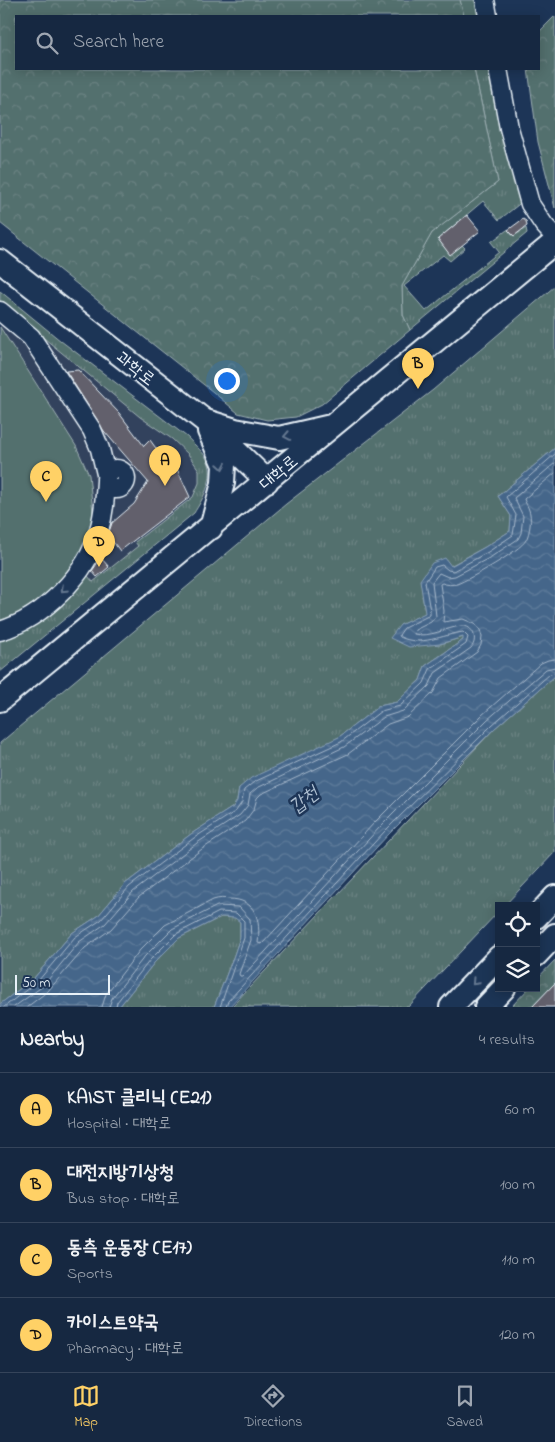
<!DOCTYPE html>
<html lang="en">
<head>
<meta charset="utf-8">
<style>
	body { margin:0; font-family:"Indie Flower","Poor Story",sans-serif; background:#23344c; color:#f1f3f6 }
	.controls { position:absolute; right:15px; bottom:15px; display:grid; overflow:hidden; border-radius:0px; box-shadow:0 2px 12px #0003 }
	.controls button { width:45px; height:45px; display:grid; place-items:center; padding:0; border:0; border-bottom:1px solid #35445a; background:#162841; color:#f1f3f6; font:25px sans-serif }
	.scale { position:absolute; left:15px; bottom:12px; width:95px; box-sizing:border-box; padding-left:5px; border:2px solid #e8f1f8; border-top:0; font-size:14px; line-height:18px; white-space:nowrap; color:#e8f1f8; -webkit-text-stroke:4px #1d3557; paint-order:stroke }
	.you { position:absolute; left:226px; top:380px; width:18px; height:18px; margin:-12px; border:4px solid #fff; border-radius:50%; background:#1a73e8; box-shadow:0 0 0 8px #1a73e833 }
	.badge { display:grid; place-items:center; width:32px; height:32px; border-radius:50%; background:#ffd166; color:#111; font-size:16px; font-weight:700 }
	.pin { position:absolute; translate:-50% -41px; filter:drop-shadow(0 1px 2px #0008) }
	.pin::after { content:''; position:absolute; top:26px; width:18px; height:15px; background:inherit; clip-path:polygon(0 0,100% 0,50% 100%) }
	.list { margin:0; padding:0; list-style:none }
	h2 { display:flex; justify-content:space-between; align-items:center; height:65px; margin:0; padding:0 20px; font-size:21px }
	h2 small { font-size:16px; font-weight:400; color:#9ea6b1 }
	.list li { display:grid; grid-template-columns:32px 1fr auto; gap:15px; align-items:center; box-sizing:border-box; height:75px; padding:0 20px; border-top:1px solid #35445a }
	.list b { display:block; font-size:19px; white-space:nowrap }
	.list p { margin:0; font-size:16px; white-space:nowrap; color:#9ea6b1 }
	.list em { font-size:16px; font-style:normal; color:#9ea6b1 }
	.icon { flex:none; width:28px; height:28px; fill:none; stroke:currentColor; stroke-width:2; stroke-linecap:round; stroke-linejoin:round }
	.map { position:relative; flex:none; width:555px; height:1007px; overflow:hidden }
	.search { position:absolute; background:#162841; box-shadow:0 2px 12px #0003; left:15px; right:15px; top:15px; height:55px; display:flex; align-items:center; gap:12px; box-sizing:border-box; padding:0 18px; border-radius:0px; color:#9ea6b1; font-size:19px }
	.sheet { height:365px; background:#162841 }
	nav { display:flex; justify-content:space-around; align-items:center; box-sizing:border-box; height:70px; border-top:1px solid #35445a; background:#162841; font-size:14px; color:#9ea6b1 }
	nav a { display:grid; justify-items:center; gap:2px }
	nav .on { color:#ffd166 }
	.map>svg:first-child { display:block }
	.built { fill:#32425d }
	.grass { fill:url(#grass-tufts); stroke:#9eb0b3 }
	.forest { fill:url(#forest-crowns); stroke:#9eb0b3 }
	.pitch { fill:#536f6e; stroke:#9eb0b3 }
	.water { fill:url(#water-waves); stroke:#869eb6 }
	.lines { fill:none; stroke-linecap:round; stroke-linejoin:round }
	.shore { stroke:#a7b9cc; stroke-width:1 }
	.building { fill:#62616c; stroke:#e8f1f8 }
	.minor-casing { stroke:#e8f1f8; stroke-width:21 }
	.major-casing { stroke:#e8f1f8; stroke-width:26 }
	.minor { stroke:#1d3557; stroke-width:18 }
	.major { stroke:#1d3557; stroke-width:22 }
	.oneway { stroke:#64778f }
	.labels { text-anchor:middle; stroke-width:5; stroke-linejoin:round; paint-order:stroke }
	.street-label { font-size:18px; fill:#e8f1f8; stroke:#1d3557 }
	.water-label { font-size:19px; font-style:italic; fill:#afc0d2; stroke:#1d3557 }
</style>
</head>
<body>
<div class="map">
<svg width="555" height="1007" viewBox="0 0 555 1007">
	<defs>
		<pattern id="grass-tufts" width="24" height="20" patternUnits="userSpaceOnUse" patternTransform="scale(1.25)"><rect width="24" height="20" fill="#536f6e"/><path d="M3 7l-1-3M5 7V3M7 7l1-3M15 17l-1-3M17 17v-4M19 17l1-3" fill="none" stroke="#6c8483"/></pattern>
		<pattern id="forest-crowns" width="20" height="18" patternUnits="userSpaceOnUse" patternTransform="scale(1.25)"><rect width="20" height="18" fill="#536f6e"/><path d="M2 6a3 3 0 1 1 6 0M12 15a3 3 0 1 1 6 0" fill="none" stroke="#6c8483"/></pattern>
		<pattern id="water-waves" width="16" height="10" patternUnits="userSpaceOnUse" patternTransform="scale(1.25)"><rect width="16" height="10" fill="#45668a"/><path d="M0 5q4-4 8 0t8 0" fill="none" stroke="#607c9b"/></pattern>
	</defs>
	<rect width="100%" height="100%" fill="#1d3557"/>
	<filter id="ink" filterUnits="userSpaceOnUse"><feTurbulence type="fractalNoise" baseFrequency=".02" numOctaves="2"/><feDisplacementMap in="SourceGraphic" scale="10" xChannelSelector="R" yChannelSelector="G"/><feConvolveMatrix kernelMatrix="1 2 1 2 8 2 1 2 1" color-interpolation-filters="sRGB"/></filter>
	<g filter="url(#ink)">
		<!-- built -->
		<path class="built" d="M0 291 61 341 187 437 202 452 210 465 206 495 194 513 0 672Z"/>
		<!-- grass -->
		<path class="grass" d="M460 0H479L482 16H464Z
			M474 69H491L523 201 499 220 483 201 438 239 450 254 462 245 465 248 450 261 443 255 404 286 426 311 499 252 491 242 507 230 509 229V231L512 235 517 234 526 228 527 233 410 330 403 315 402 286 432 233 498 182Z
			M555 286V448L498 496 511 516 510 531 485 547 450 566 422 596 426 613 400 625 440 644 464 637 463 640 425 666 420 680 397 702 379 706 339 737 239 788 237 801 233 807 191 834 125 884 98 916 72 933 34 978 0 1004V743L286 504 433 390Z
			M0 291 61 341 187 437C194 445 206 453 209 464 214 480 202 500 194 513L0 672V634L83 570 93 582 138 546 135 542 193 497 199 483V470L188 454 172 439 140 417 0 302Z
			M555 676V852L504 906H499V911L408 1007H231L495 728Z
			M221 917H235L240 922V937L234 955 214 1007H119L154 963 179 938Z"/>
		<!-- forest -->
		<path class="forest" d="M0 0H460L464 16H16V69H474L498 182 432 233 402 286 403 315 410 330 322 404 296 417 267 420 238 413 213 392 0 223Z
			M555 16V208L538 142 528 69H539V32Z
			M555 960V983L532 1007H511L529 988H536V980Z"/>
		<!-- pitch -->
		<path class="pitch" d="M0 327 76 446 89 475 95 530 78 560 61 583 26 611 0 624Z"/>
		<!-- water -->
		<path class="water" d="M555 448V676L495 728 388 835 229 1007H214L234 955 240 937V922L235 918 221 917 179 938 154 963 119 1007H0V1004L34 978 72 933 98 916 125 884 191 834 233 807 237 801 239 788 251 778 339 737 379 706 397 702 420 680 425 666 463 640V637L440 644 409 647 390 638 400 625 425 613 420 580 432 563 445 558 451 566 485 547 510 531 511 516 498 496Z"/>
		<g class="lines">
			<!-- shore -->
			<path class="shore" d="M4 1007 38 981 75 937 101 920 129 887 194 838 236 811 242 802 244 790 254 782 341 742 381 711 400 706 424 683 430 669 466 644 468 637 463 632C442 635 421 647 400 637L399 635 404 628 430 615V611L425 582 435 567 442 565 448 570 453 571 488 552 513 535 516 515 506 497 555 454
				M14 1007 43 986 79 942 105 924 133 892 197 843 240 815 248 805 250 794 257 788 344 747 384 717 403 711 429 686 435 673 471 648C478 640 474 625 461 626 445 628 430 638 414 634L415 630 431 622 436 616 432 582 439 573 448 577 455 576 491 557 518 539 521 533 523 516 514 498 555 463
				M27 1007 48 991 85 948 111 929 139 897 202 849 245 821 254 809 257 798 261 794 348 754 388 724 408 717 433 693 441 678 477 652 481 645 482 637 480 630 475 624 463 619 443 622 444 611 440 584 442 583C447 585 452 585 457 584 470 579 520 551 526 540 530 533 532 517 529 510 528 506 525 503 524 499L555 473
				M102 1007 106 994 140 950 165 925 213 900C219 898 224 898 229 899 256 899 261 920 258 943L262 944 375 822 482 715 541 663 548 660 555 659
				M109 1007 112 998 145 956 172 929 217 906 239 907 250 919 251 940 239 974 240 976H243L380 827 487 720 546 669 555 667
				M116 1007 117 1002 150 960 176 934 219 912 236 913 244 921V938L220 1007
				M226 1007 228 1001 385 831 492 725 550 674 555 673"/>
		</g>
		<!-- building -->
		<path class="building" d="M467 215 480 231 450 255 438 239Z
			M523 219 526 221 527 226 514 236 508 230Z
			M78 370 119 413 144 446 150 440 166 462 171 456 190 497 120 551 108 535 112 523 134 504 148 482 104 431 66 371Z
			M101 558 109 567 97 577 92 571Z
			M555 983V1007H532Z"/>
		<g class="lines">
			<defs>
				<path id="minor" d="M485 0 488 16
					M498 69 509 128 530 204 544 225 555 237
					M0 311 31 337 92 430 100 449 106 474
					M106 479a10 10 0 1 1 20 0a10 10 0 1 1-20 0Z
					M0 631C43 618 88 574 99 530 104 514 105 498 106 481"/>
				<path id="major" d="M0 261 205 421 267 481
					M206 421 235 430 279 438 331 426
					M209 431 224 465 223 483 211 528
					M0 700 555 242
					M536 917 555 897
					M536 955 555 935
					M451 1007 499 957
					M486 1007 504 988"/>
			</defs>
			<!-- minor casing -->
			<use href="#minor" class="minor-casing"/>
			<!-- major casing -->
			<use href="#major" class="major-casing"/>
			<!-- minor -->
			<use href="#minor" class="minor"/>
			<!-- major -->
			<use href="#major" class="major"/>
		</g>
		<!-- one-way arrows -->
		<defs><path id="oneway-chevron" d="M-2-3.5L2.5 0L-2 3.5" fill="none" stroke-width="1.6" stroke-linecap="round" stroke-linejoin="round" transform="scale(1.25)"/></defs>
		<g class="oneway">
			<use href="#oneway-chevron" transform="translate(287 436) rotate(169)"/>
			<use href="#oneway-chevron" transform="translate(222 466) rotate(81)"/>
			<use href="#oneway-chevron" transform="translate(64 589) rotate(136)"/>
			<use href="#oneway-chevron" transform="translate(475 982) rotate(133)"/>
		</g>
	</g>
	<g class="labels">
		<!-- street labels -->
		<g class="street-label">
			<text transform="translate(136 368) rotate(38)" y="6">과학로</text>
			<text transform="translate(278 472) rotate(-40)" y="6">대학로</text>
		</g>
		<!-- water labels -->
		<g class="water-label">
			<text transform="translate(303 799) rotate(-37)" y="7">갑천</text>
		</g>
	</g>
</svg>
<div class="controls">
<button><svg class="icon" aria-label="locate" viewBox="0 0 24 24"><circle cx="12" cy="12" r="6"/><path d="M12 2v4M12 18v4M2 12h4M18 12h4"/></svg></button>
<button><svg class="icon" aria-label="layers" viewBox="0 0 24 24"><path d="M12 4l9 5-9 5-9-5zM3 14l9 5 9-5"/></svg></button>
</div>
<div class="scale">50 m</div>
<div class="you"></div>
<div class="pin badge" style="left:165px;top:486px">A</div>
<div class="pin badge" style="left:418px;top:389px">B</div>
<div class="pin badge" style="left:46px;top:502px">C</div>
<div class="pin badge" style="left:99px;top:567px">D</div>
<div class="search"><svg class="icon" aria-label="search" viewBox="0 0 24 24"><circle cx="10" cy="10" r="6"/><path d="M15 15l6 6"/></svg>Search here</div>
</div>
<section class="sheet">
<h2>Nearby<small>4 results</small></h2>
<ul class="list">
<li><span class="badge">A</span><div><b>KAIST 클리닉 (E21)</b><p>Hospital · 대학로</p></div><em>60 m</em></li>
<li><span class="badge">B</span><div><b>대전지방기상청</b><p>Bus stop · 대학로</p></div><em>100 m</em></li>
<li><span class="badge">C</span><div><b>동측 운동장 (E17)</b><p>Sports</p></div><em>110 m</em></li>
<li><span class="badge">D</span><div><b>카이스트약국</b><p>Pharmacy · 대학로</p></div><em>120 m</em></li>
</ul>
</section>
<nav>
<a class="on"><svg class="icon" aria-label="map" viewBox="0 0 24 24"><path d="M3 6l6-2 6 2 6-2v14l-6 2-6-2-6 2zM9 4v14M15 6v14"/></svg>Map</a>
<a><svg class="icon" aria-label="directions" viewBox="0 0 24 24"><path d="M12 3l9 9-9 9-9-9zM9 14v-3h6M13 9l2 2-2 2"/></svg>Directions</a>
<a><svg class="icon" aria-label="saved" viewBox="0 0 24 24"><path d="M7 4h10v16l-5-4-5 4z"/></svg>Saved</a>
</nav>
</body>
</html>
